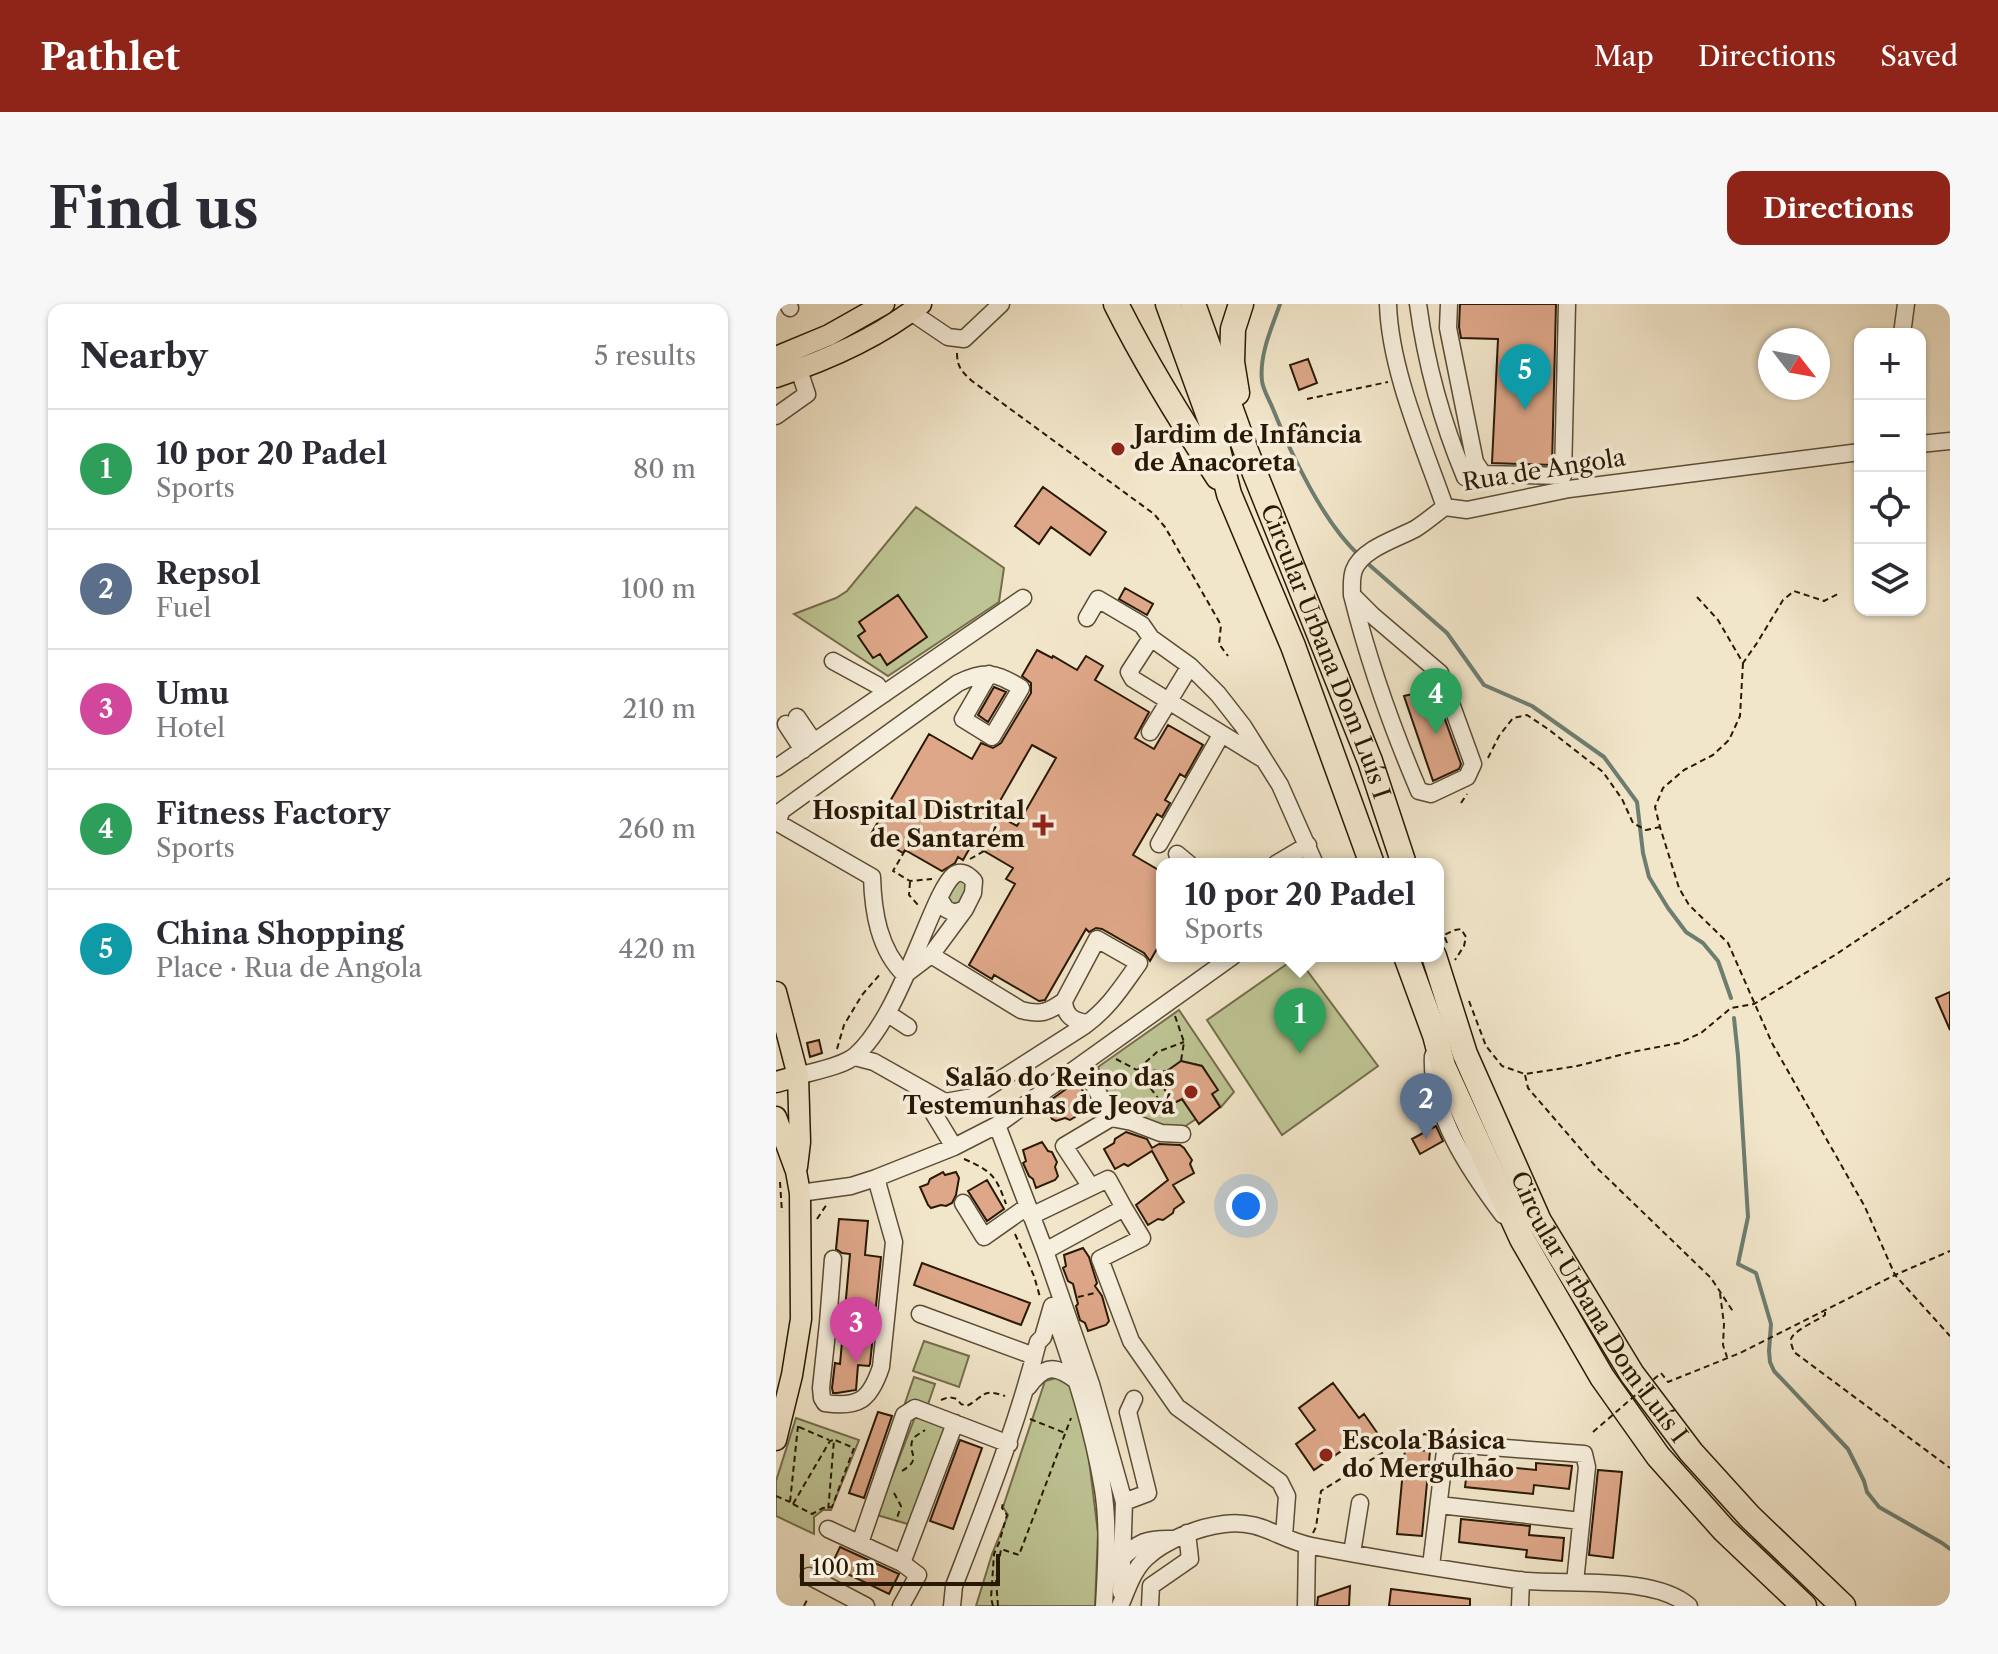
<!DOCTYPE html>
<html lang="en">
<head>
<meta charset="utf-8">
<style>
	body { margin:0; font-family:"Libre Caslon Text",serif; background:#f7f7f7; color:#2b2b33 }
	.controls { position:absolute; right:24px; top:24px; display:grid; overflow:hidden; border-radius:16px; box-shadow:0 2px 6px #0004 }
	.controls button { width:72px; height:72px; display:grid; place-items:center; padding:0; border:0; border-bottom:2px solid #e1e1e2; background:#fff; color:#2b2b33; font:40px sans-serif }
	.compass { position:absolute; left:982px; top:24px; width:72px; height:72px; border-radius:50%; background:#fff; box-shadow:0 2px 6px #0004; rotate:121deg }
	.scale { position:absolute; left:24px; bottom:20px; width:200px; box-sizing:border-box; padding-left:8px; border:4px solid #291903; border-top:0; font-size:22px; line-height:28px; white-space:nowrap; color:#291903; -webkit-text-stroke:6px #f7efdd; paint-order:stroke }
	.you { position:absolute; left:470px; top:902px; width:28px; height:28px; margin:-20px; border:6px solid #fff; border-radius:50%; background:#1a73e8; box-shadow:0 0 0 12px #1a73e833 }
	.badge { display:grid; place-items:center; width:52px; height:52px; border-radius:50%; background:#8f2418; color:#fff; font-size:26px; font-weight:700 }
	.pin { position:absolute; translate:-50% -66px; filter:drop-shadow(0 2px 4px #0008) }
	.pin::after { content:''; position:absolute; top:42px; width:28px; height:24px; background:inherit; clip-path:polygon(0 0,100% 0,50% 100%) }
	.popup { position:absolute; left:380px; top:554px; width:288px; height:104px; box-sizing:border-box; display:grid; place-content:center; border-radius:16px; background:#fff; filter:drop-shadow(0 2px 6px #0005); font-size:26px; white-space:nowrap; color:#7c7c81 }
	.popup b { font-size:30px; color:#2b2b33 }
	.popup::after { content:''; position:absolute; left:50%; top:100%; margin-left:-16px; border:16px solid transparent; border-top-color:#fff }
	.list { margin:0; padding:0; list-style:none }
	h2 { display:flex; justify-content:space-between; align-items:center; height:104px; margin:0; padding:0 32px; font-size:34px }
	h2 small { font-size:26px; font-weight:400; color:#7c7c81 }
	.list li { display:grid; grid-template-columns:52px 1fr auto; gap:24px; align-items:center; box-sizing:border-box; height:120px; padding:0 32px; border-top:2px solid #e1e1e2 }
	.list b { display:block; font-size:30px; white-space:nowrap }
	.list p { margin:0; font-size:26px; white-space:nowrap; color:#7c7c81 }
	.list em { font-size:26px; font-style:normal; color:#7c7c81 }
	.icon { flex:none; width:44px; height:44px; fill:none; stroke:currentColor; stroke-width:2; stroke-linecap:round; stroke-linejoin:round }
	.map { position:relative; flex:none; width:1174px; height:1302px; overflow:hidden; border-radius:16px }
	header { display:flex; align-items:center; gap:48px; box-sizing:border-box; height:112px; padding:0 40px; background:#8f2418; color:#fff }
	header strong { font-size:38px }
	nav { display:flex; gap:44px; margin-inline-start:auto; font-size:28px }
	.intro { display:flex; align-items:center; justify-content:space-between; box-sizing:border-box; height:192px; padding:0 48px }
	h1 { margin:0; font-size:56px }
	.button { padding:20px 36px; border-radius:16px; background:#8f2418; color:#fff; font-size:28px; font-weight:700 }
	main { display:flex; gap:48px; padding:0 48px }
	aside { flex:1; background:#fff; border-radius:16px; box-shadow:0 2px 6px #0004 }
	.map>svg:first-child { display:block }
	.green { fill:#bec494; stroke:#746e4c; stroke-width:2 }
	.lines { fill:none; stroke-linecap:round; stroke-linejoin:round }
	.stream { stroke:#6d7d70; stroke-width:4 }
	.building { fill:#dea789; stroke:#291903; stroke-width:2; fill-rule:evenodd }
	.minor-casing { stroke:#5b4c35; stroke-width:19 }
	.major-casing { stroke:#291903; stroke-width:23 }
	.highway-casing { stroke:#291903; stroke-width:27 }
	.path { stroke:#291903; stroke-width:2; stroke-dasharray:6 4; stroke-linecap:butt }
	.minor { stroke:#f7efdd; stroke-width:16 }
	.major { stroke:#f2e6ca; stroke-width:20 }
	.highway { stroke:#f2e6ca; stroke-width:24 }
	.path-bridge { stroke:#291903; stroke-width:2; stroke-dasharray:6 4; stroke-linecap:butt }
	.poi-dot { fill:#8f2418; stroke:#f7efdd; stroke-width:3 }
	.labels { text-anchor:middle; stroke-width:7; stroke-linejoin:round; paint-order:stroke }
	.poi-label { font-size:24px; font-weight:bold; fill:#291903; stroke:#f7efdd; text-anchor:start }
	.street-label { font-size:24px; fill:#291903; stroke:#f7efdd }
</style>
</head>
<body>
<header>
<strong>Pathlet</strong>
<nav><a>Map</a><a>Directions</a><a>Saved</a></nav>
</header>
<div class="intro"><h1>Find us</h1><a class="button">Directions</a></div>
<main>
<aside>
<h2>Nearby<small>5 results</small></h2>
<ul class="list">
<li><span class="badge" style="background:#2e9e5b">1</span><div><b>10 por 20 Padel</b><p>Sports</p></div><em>80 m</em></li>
<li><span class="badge" style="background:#5c6f8a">2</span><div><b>Repsol</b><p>Fuel</p></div><em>100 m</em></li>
<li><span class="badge" style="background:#d1479c">3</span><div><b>Umu</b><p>Hotel</p></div><em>210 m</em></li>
<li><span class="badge" style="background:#2e9e5b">4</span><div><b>Fitness Factory</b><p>Sports</p></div><em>260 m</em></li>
<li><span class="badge" style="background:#0f9aa8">5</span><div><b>China Shopping</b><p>Place · Rua de Angola</p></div><em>420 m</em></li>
</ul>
</aside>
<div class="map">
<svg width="1174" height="1302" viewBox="0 0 1174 1302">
	<rect width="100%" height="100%" fill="#f2e6ca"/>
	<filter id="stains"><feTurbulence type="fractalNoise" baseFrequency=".0025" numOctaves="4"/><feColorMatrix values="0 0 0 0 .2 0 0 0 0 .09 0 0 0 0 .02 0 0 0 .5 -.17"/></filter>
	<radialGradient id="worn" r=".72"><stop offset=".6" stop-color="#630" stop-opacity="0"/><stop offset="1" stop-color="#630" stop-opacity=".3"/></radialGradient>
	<!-- green -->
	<path class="green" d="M140 203 228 264 223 298 112 372 18 310 60 294 71 287Z
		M177 575 193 578 185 601 178 604 169 599Z
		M521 653 602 762 506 831 431 716Z
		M403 706 458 788 445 803 436 790 441 786 426 762 405 757 391 767 388 782 396 800 406 795 420 815 405 825C392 824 346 809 338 799 330 790 327 775 322 763Z
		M148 1037 193 1052 183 1083 137 1067Z
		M138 1073 159 1080 150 1106 129 1099Z
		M284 1073 305 1091 322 1229 319 1302H200L216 1250 232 1211 227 1203 269 1077Z
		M141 1108 173 1120 135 1221 101 1211Z
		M20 1114 83 1136 55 1206H47L38 1213V1230L0 1212V1177Z"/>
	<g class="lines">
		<!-- stream -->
		<path class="stream" d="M504 0C496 23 483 51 486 77 487 86 494 97 497 105 515 150 548 220 584 252
			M590 258 671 329 708 381 756 402 828 453 861 498 867 549 873 573 892 604 910 628 927 639 942 657 955 694
			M958 714 962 752 972 913 962 960 980 969 995 1020 993 1047 994 1058 998 1067 1072 1145 1088 1177 1091 1188 1103 1203 1166 1239 1174 1245"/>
	</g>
	<!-- building -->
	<path class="building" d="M684 0H780L776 161 716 159 722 35 685 34 683 23Z
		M532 55 541 79 523 86 514 61Z
		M267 183 330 228 314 251 275 223 263 240 239 222Z
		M349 284 377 300 371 311 343 295Z
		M122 291 151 333 111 361 104 350 97 354 82 332 89 327 83 318Z
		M261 346 276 354 277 352 301 366 310 352 327 362 319 376 373 408 359 434 378 445 392 421 427 441 409 473 404 470 389 496 394 499 386 513 381 510 357 551 386 568V636L374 657 368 649 326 625 320 624 313 628 310 625 269 696 263 697 218 671 216 675 193 661 239 580 230 575 237 564 196 540 187 556 182 553 179 559 166 567 129 546 127 549 95 530 153 430 196 455 205 439 217 444 225 439 255 389V379L246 372ZM256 441 280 454 241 522 217 509Z
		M218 383 230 388 212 418 202 411Z
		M658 385 685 460 683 465 657 477 628 392Z
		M1174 688V726L1160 694Z
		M43 736 46 749 34 753 31 739Z
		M405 757 426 762 442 786 436 790 444 803 423 820 406 795 396 800 387 782 391 767Z
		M304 781 313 800 304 806V810L294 816 289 814 280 817 276 815 269 800 293 783Z
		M660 822 667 837 644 850 636 835Z
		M350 828 371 835 376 844 383 840 404 841 408 844 416 856 414 860 418 869 397 881 408 898 398 905 397 909 387 916 382 915 372 921 360 901 392 876 376 847 352 862 348 860 339 865 328 845 338 839 339 835Z
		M266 838 272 847 276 848 281 858 279 863 282 872 279 876 260 884 257 875 253 872 247 859 250 857 247 846Z
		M167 868 169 871 180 868 183 874 180 891 176 899 170 902 165 901 155 904 152 901 144 883 152 880 154 875Z
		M211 876 228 905 211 917 192 887Z
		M63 915 92 917 89 951 105 953 94 1060 93 1062 82 1061 80 1086 61 1089H57L56 1084 59 1059 64 1060 74 950 66 949 60 945Z
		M307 944 313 953 321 979 319 982 326 992 333 1017 330 1021 312 1027 309 1019 304 1016 300 1002 302 1000 297 980 292 977 287 964 290 962 288 951Z
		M146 959 254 999 245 1021 138 981Z
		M557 1079 583 1114 588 1110 602 1130 581 1145 577 1139 538 1166 520 1140 539 1126 523 1104Z
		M102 1108 116 1112 88 1194 73 1189Z
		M184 1136 206 1144 177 1225 154 1217Z
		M629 1145 654 1147 646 1232 621 1230Z
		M692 1159 760 1166V1159L796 1162 793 1185 758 1181 757 1190 689 1183Z
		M822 1166 846 1168 837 1254 813 1251Z
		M685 1215 754 1222 753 1231 788 1234 786 1257 750 1253 751 1246 683 1238Z
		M64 1243 123 1270 113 1290 55 1262Z
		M574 1282 573 1302H541L542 1293Z
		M615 1285 694 1295V1302H613Z"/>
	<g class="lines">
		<defs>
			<path id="minor" d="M12 0 14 4
				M612 0C614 66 647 140 669 203
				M642 0C650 59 666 118 689 173L707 170
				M673 0 672 24 699 158 707 170 787 172 791 0
				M135 8 172 33 188 35 225 0
				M1126 30 1130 0
				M0 112 31 90 23 66
				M1144 140 1174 137
				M669 203 691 206 793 185 1084 148
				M576 291C593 359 616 424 643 487L655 490 691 473 697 460 664 369 596 311 576 291C576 283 575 274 578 266 586 245 620 235 639 225 649 219 659 210 669 203
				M311 314 322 295 366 321 375 334 414 362
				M375 334 353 368 357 375 485 454
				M57 357 101 381 108 390
				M21 413 38 438
				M10 420 27 446
				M374 428 414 362 442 390 467 422 504 481 539 560
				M0 464 247 294
				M383 540 445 431
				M401 550 413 560
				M500 560 532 541
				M155 651 189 605
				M130 670 155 651 245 706C265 711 271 709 288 697
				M129 671C103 646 97 608 96 573L2 519 5 507 182 379C209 366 220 368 245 384L216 433 187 415 213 370
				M111 709 132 723
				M657 752C654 809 694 867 727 911
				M79 753 98 758 169 798 197 793 308 722C333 704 345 684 363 659L321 635 288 697C289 712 297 717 311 719
				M307 760 335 814 288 842 315 883
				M22 772C39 767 68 762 80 751 116 719 142 638 163 594 171 578 180 557 198 577L197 589 189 605 178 609 170 605 163 594
				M158 810 178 843
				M335 814 356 818 385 829 406 830
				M221 821 269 947 315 1080 348 1198 345 1288
				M24 889 75 882 100 874 178 843 221 821 457 652
				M187 899 208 933 252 902
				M348 904 366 934 324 955 355 1037 401 1103 504 1178 511 1192 508 1232
				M255 912 332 875 348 904 269 947
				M57 955 52 1019 45 1084 46 1094 49 1099C83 1104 94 1096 105 1063L118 938 100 874
				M144 1010 258 1052
				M279 1012C299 1069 317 1125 327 1185 333 1223 330 1264 328 1302
				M252 1083C269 1060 279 1061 301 1077
				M348 1198 372 1189 352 1108 358 1095
				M663 1201 805 1217
				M52 1225 126 1259 142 1271 125 1302
				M84 1239 128 1111 139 1104 233 1140
				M576 1249 584 1199
				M343 1257C363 1237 371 1234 398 1235
				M126 1259 179 1119
				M655 1262 669 1147 676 1140 808 1150 811 1163 799 1278
				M33 1272 90 1302
				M176 1302 178 1282C209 1202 241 1122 262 1038L267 1033 276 1002
				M344 1302C351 1286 357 1266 370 1254 389 1236 423 1223 448 1220 486 1215 503 1236 536 1242 603 1255 672 1266 741 1276 788 1282 877 1270 913 1302
				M374 1302 375 1282 414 1255 411 1229
				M530 1302 531 1241
				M744 1302 745 1276"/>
			<path id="major" d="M0 53 53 31 108 0
				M0 73C52 56 102 34 145 0
				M0 688 22 772 24 838 21 863
				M0 778 22 772
				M0 813 20 867 24 889 25 1015 16 1071 0 1136"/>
			<g id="highway">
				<path d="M340 0C370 60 406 118 442 173"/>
				<path d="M392 0 436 121 453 190 517 342 596 560"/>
				<path id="s1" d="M417 0 470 147 594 457 628 560"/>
				<path d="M461 89 456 58 457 25 465 0"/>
				<path d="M630 652 659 731 667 762 746 935 826 1073 882 1152 948 1226 1028 1302"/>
				<path id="s2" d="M658 652 689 750 763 917 856 1070 915 1148 974 1213 1067 1302"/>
			</g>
		</defs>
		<!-- minor casing -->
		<use href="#minor" class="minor-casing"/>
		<!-- major casing -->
		<use href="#major" class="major-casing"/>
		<!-- highway casing -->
		<use href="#highway" class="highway-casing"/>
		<!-- path -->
		<path class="path" d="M181 49C181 63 186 68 196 77L378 210 389 223 445 321 443 340 452 352
			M531 95 612 78
			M921 293 942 316 967 359 981 339 1007 296 1018 287 1048 297 1064 289
			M967 359 964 412 953 436 937 451 908 466 887 484 879 503 884 523 903 584 913 601 952 639 996 739 1089 903 1119 971 1174 1032
			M712 454 723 432 737 414 751 411 772 425 827 468 846 495 857 519 870 526 884 523
			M685 499 691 490
			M149 512 117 567 134 577 156 575
			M194 555 208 547
			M134 578 133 591 142 601
			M671 639 668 631 679 626 685 625 690 633 688 642 679 656
			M693 697 710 742 726 762 749 770 801 762 856 748 903 739 925 729 955 704 978 700 1059 651 1174 574
			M399 712 408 738 405 757
			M61 745 68 721 86 691 105 669
			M340 755 361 766 391 767
			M749 771 752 784 821 864 935 974 958 1009
			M396 813 361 766 381 748 408 738
			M188 855C216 867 220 872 230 900
			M4 878 6 908
			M41 915 51 900
			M239 930 258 972 264 993
			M944 989 948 1020 947 1041 951 1053
			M302 993 319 989
			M1049 1008V1011C1042 1016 1017 1027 1015 1035 1014 1038 1017 1045 1018 1048L1174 1164
			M885 1069 892 1078 964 1049 1119 971 1174 947
			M165 1096 173 1093 181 1095 185 1100 191 1102C209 1092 206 1084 229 1092
			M254 1115 289 1129
			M22 1122 14 1198 17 1200 54 1137 58 1136 52 1208
			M23 1123 53 1136
			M126 1167C148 1154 130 1149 137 1135 140 1131 145 1129 149 1126
			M118 1189 125 1202 120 1217
			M0 1192 14 1198
			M17 1200 36 1210 47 1204 56 1203 78 1144 59 1136
			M537 1229 540 1223 545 1187 619 1141 649 1130 660 1134
			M28 1302 32 1294
			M217 1302 215 1294 218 1250 223 1239 231 1211 226 1204 227 1199
			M222 1302 220 1276 225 1245 243 1251 295 1114"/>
		<!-- minor -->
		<use href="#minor" class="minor"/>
		<!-- major -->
		<use href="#major" class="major"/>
		<!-- highway -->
		<use href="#highway" class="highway"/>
		<!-- path-bridge -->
		<path class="path-bridge" d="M817 1128 885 1069"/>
	</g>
	<!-- markers -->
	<g class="poi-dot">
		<circle cx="342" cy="145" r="8"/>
		<path d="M263 509h8v8h8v8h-8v8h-8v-8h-8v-8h8z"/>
		<circle cx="415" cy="788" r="8"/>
		<circle cx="550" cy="1151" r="8"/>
	</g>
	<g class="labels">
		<!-- poi labels -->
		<g class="poi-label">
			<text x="358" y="139">Jardim de Infância<tspan x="358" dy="28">de Anacoreta</tspan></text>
			<text x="249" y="515" text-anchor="end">Hospital Distrital<tspan x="249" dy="28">de Santarém</tspan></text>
			<text x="399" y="782" text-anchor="end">Salão do Reino das<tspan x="399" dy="28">Testemunhas de Jeová</tspan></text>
			<text x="566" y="1145">Escola Básica<tspan x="566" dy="28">do Mergulhão</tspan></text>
		</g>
		<!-- street labels -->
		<g class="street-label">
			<text transform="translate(768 166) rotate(-9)" y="8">Rua de Angola</text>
			<text dy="8" stroke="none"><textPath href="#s1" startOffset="372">Circular Urbana Dom Luís I</textPath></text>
			<text dy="8" stroke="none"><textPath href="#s2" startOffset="390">Circular Urbana Dom Luís I</textPath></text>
		</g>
	</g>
	<rect width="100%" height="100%" filter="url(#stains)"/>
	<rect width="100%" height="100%" fill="url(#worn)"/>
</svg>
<div class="controls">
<button>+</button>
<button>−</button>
<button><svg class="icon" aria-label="locate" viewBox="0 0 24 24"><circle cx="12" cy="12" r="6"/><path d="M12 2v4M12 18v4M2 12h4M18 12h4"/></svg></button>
<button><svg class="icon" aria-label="layers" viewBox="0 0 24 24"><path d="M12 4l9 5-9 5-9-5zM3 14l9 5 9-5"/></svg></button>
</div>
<svg class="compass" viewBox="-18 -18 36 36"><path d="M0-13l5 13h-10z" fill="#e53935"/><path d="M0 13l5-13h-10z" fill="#7c7c81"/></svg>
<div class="scale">100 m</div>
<div class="you"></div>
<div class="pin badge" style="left:524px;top:750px;background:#2e9e5b">1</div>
<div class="popup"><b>10 por 20 Padel</b>Sports</div>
<div class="pin badge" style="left:650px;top:835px;background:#5c6f8a">2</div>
<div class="pin badge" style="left:80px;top:1059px;background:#d1479c">3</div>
<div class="pin badge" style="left:660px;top:430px;background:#2e9e5b">4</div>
<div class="pin badge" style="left:749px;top:106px;background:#0f9aa8">5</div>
</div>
</main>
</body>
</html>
